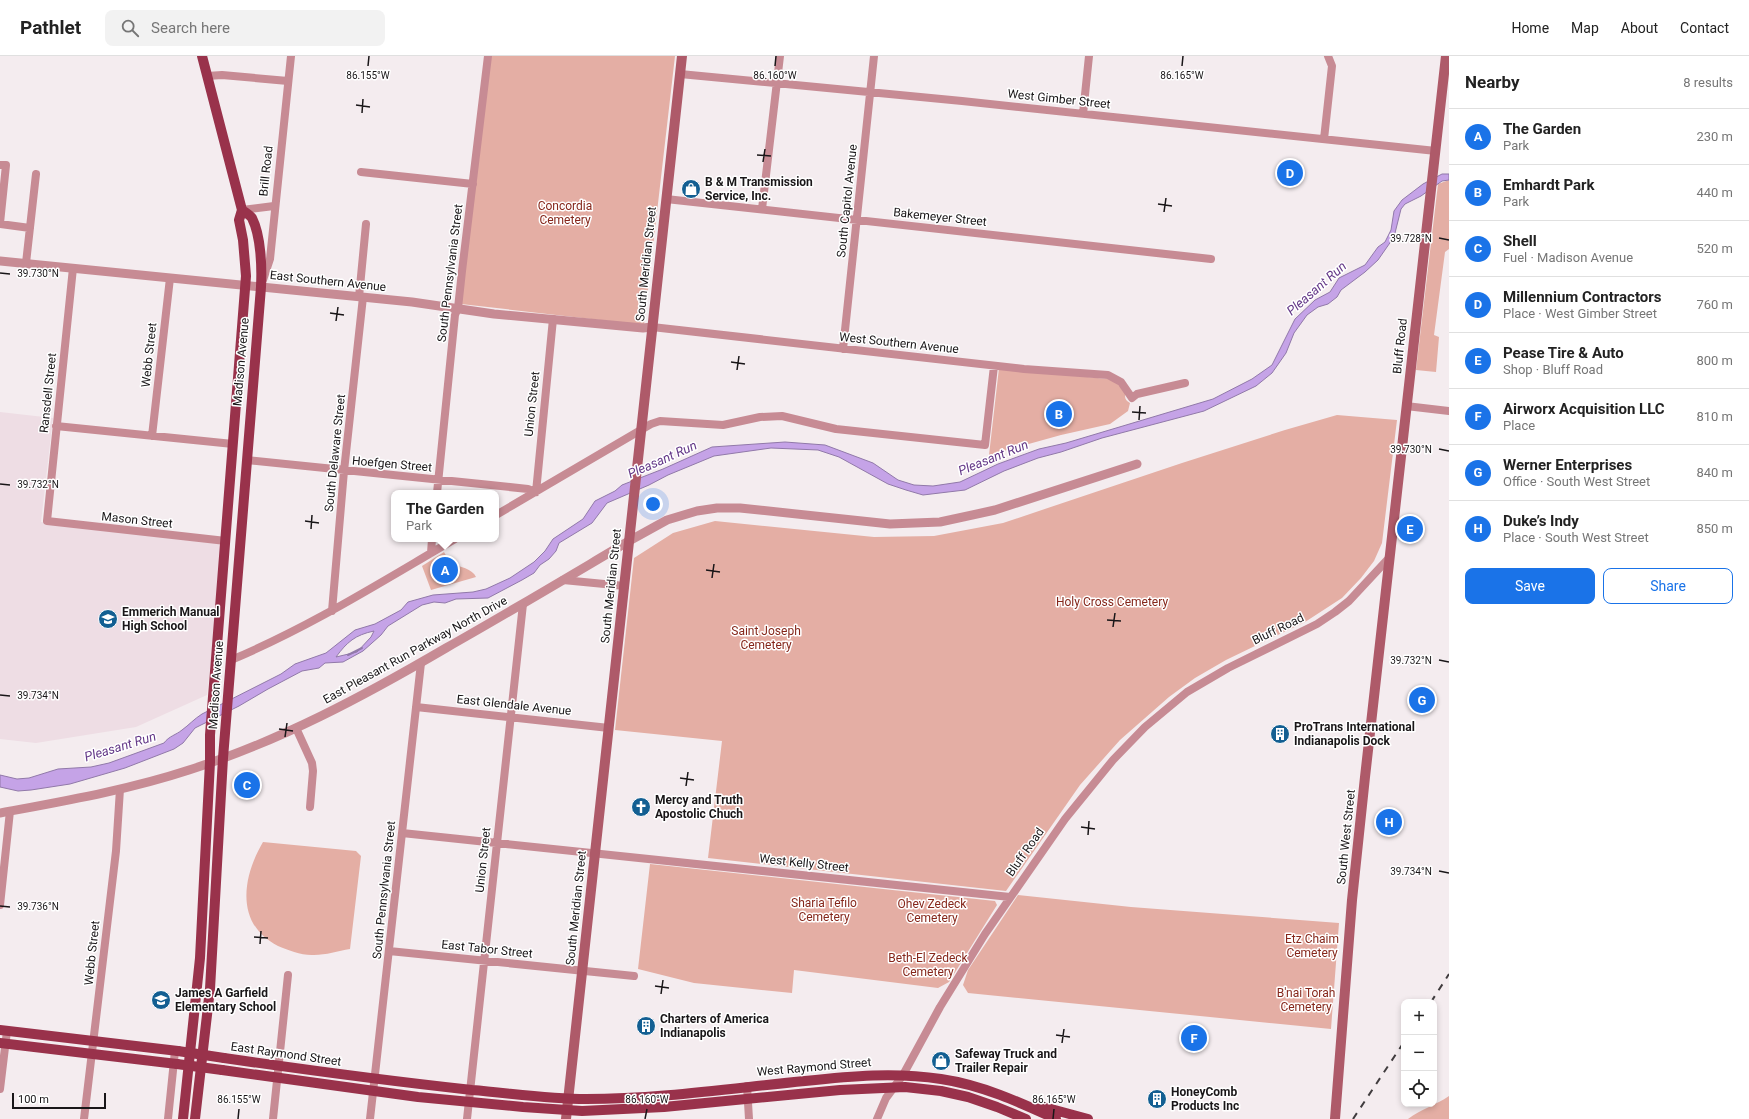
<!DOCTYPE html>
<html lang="en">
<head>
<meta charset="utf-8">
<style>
	body { margin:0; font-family:Roboto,sans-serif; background:#f2f2f2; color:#222 }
	.controls { position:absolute; right:12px; bottom:12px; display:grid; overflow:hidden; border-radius:8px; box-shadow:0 2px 6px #0003 }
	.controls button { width:36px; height:36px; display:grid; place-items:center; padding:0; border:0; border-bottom:1px solid #e0e0e0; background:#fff; color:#222; font:20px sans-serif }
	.scale { position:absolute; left:12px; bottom:10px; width:94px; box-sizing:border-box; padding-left:4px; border:2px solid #191618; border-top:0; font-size:11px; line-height:14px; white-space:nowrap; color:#191618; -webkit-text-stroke:3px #fff; paint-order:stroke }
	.you { position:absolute; left:653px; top:448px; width:14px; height:14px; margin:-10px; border:3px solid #fff; border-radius:50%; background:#1a73e8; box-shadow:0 0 0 6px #1a73e833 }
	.badge { display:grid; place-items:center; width:26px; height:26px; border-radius:50%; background:#1a73e8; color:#fff; font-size:13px; font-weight:700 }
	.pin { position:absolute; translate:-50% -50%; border:2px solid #fff; box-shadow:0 1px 4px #0006 }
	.popup { position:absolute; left:391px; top:434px; width:108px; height:52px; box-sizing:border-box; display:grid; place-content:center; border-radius:8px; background:#fff; filter:drop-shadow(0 1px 3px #0005); font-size:13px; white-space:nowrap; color:#767676 }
	.popup b { font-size:15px; color:#222 }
	.popup::after { content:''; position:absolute; left:50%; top:100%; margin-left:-8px; border:8px solid transparent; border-top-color:#fff }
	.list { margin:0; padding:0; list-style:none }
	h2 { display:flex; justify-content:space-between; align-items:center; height:52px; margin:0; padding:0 16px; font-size:17px }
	h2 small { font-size:13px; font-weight:400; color:#767676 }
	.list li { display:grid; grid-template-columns:26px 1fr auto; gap:12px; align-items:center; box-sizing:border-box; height:56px; padding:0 16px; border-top:1px solid #e0e0e0 }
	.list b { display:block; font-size:15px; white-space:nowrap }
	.list p { margin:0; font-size:13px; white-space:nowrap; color:#767676 }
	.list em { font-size:13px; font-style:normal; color:#767676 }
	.actions { display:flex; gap:8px; padding:12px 16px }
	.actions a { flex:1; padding:9px 0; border:1px solid #1a73e8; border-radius:8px; text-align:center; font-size:14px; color:#1a73e8 }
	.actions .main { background:#1a73e8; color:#fff }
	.icon { flex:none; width:22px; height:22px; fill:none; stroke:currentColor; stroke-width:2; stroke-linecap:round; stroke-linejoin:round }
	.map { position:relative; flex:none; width:1449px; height:1063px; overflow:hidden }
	header { display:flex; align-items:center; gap:24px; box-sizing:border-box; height:56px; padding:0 20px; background:#fff; border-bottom:1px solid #e0e0e0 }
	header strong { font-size:19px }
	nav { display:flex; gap:22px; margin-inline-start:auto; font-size:14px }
	.search { width:280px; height:36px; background:#f2f2f2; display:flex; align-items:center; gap:10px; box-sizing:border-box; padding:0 14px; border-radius:8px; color:#767676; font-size:15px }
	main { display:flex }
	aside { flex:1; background:#fff }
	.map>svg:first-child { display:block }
	.built { fill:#eedde4 }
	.green { fill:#e4aea4 }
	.water { fill:#c5a3e7; stroke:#9179a9; fill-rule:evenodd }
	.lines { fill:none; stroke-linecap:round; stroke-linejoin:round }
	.stream { stroke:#9179a9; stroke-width:2 }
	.minor { stroke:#c78b94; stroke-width:8 }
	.tertiary { stroke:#c78b94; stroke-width:9 }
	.secondary { stroke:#ae5a69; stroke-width:10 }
	.primary { stroke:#99324b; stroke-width:10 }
	.rail { stroke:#403c3e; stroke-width:2; stroke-dasharray:7 7; stroke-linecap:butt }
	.primary-bridge { stroke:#99324b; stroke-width:10 }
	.ticks { fill:none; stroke:#191618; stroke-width:1.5 }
	.labels { text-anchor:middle; stroke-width:3; stroke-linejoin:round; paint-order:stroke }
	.street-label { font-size:12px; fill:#191618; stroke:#fff }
	.poi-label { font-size:12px; font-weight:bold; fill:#191618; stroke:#fff; text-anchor:start }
	.park-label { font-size:12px; fill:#85261a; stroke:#fff }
	.water-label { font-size:13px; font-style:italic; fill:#643888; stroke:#fff }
	.ticks-label { font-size:10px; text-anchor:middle; fill:#191618; stroke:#fff; stroke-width:3; stroke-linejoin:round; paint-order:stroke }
</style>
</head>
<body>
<header>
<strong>Pathlet</strong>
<div class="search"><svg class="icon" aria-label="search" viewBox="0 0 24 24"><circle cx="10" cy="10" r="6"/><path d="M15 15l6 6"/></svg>Search here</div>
<nav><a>Home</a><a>Map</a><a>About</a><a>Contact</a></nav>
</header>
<main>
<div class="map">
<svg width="1449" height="1063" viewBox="0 0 1449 1063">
	<rect width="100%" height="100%" fill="#f4ecef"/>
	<!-- built -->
	<path class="built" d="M0 356 53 362 41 466 224 487 207 639 136 671 36 687 0 683Z"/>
	<!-- green -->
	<path class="green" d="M491 0H675L644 269 461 248Z
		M1449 124V193L1445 196 1434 279 1439 281 1436 316 1416 314 1438 128Z
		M999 312 1117 324 1126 336C1124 341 1125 344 1130 347L1128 355 1110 368 1061 379 989 399Z
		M1337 359 1397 364 1382 487 1374 505 1361 522 1342 542 1305 566 1226 604 1195 622 1169 641 1120 684 1080 729 1006 835 708 802 722 685 615 674 634 502 673 477 715 465 874 481 934 480 1003 467 1182 407 1285 374Z
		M444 496 451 508C459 510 473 513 476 521L431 534 422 510Z
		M263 786 356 795 361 800 350 893C338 895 326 899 314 899 303 900 288 894 278 890 235 868 242 822 263 786Z
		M650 808 995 845 997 849 949 926 938 932 794 914 792 937 694 927 638 913Z
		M1018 839 1131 851 1339 867 1331 973 968 937 963 929 968 914Z
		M1449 1040V1063H1408C1421 1053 1436 1049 1449 1040Z"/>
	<!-- water -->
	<path class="water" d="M1442 118H1449V124L1442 125 1421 140 1405 148 1401 153 1394 181 1378 204 1365 216 1341 234 1337 241 1328 248 1318 251 1307 259 1294 277 1286 297 1272 317 1256 330 1204 355 1102 382 1061 396 1038 402 1004 415 965 434 948 436 923 439 906 434 888 428 839 401 818 394 771 392 714 400 668 419 649 429 607 447 592 467 559 487 556 495 549 503 540 509 534 517 522 524 488 542 456 543 445 547 434 546 422 549 388 570 381 579 363 595 343 606 325 607 319 612 302 615 268 633 239 650 195 672 183 687 174 693 125 712 70 728 31 734 18 735 0 731V719L17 723 29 722 58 713 91 711 109 707 164 687C169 680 176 679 182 674 189 669 194 663 202 658L281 618 295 608 326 597 355 574 375 568 401 554 408 546 433 539 473 536 486 533 510 522 534 506 545 495 553 483 583 463 595 445 615 435 622 429 663 413 712 391 785 386 825 389 873 407 898 424 914 429 933 430 960 426 998 408 1039 393 1066 387 1213 343 1252 323 1272 309 1295 263 1315 244 1330 236 1339 222 1365 209 1378 191 1385 186 1391 174 1394 155 1402 144 1423 128ZM374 575 371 581 357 596 336 601C347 586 355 579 374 575Z"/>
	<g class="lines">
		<!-- stream -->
		<path class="stream" d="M348 599 362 592"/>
		<!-- minor -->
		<path class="minor" d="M680 18 962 45 1436 95
			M207 20 222 19 288 25
			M1083 58 1089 0
			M1324 83 1332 10 1328 0
			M0 109H6L0 167
			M361 116 473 128
			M666 143 1211 203
			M762 153 780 0
			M242 154 274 150
			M0 168 30 172
			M26 207 36 118
			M73 212 47 465 226 485
			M263 224 270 203 291 0
			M359 241 366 168
			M652 271 1024 313 1108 319 1121 326 1132 342 1137 338 1185 327
			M843 293 874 0
			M1406 350 1449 355
			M56 370 233 388
			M152 380 170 222
			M247 404 481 428 528 433 536 436 553 263
			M437 437 455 259 458 252 462 215 488 0
			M496 459 651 368 660 365 723 369 760 361 782 360 836 373 985 389 994 310
			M431 497 432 483
			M563 524 625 530
			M332 555 344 415 363 241
			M231 604C310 571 381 526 455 483
			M416 651 609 672
			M296 672 312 707 313 715 310 751
			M402 777 1010 841
			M0 849 10 755
			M389 895 634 920
			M747 1030 749 1063
			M0 1033 7 975
			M84 1063 116 795 120 733
			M168 1063 175 995
			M273 1063 288 919
			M370 1063 421 607
			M467 1063 523 548
			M877 1063 886 1042 903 1019 940 951 985 878 1065 763 1113 704 1145 671 1187 636 1228 612 1317 568 1335 556 1349 545 1389 502"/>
		<!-- tertiary -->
		<path class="tertiary" d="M0 205 412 246 494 258 643 272 652 271
			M0 757C64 745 128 734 189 714 280 685 364 640 446 592 508 557 568 521 629 485L667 464 697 455 717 452H740L890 468 940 466 995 454 1137 408"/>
		<!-- secondary -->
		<path class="secondary" d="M566 1063 682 0
			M1335 1063 1352 844 1365 721 1446 0"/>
		<!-- primary -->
		<path class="primary" d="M0 974 178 995
			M0 987 177 1008
			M224 1002C307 1014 389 1025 472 1034 510 1037 548 1043 586 1043 659 1043 733 1032 805 1025 851 1020 895 1016 941 1023 982 1029 1019 1046 1056 1063
			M222 1014 418 1041 523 1051 582 1055 664 1051 840 1034 905 1031 941 1035 968 1041 997 1051 1026 1063
			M1040 1050 1088 1063
			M183 1063 200 902 210 706V679L246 220 243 184 239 164 242 154 202 0
			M195 1063 210 933 223 702 261 231C262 211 261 180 252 162 250 159 245 156 242 154"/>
		<!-- rail -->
		<path class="rail" d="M1431 946 1449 918
			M1353 1063 1404 986"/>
		<!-- primary-bridge -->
		<path class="primary-bridge" d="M178 995 224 1002
			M177 1008 222 1014"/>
	</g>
	<!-- ticks -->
	<path class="ticks" d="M368 10 369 0M775 10 776 0M1182 10 1183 0M356 49 370 51M362 57 363 43M757 99 771 100M763 106 765 93M1158 148 1172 150M1164 156 1166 142M1439 182 1449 184M0 217 10 218M330 257 344 259M336 265 338 251M731 306 745 308M737 314 739 300M1132 356 1146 357M1139 364 1140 350M1439 393 1449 395M0 428 10 429M305 465 319 467M311 473 312 459M706 514 720 516M712 522 714 508M1107 564 1121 565M1113 571 1115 557M1439 604 1449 606M0 639 10 640M279 673 293 675M285 681 287 667M680 722 694 724M686 730 688 716M1081 771 1095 773M1088 779 1089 765M1439 815 1449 817M0 850 10 851M254 881 268 882M260 888 261 875M655 930 669 932M661 938 663 924M1056 979 1070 981M1062 987 1064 973M238 1063 239 1053M645 1063 647 1053M1053 1063 1054 1053"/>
	<!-- icons -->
	<defs>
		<symbol id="shop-disc" viewBox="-11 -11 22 22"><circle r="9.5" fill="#135f92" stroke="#fff"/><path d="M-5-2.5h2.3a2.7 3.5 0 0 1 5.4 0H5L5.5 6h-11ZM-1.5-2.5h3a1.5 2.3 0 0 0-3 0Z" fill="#fff"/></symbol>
		<symbol id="school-disc" viewBox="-11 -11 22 22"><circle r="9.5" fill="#135f92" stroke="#fff"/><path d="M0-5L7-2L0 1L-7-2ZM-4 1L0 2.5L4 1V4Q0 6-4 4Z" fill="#fff"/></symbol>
		<symbol id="building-disc" viewBox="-11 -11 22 22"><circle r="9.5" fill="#135f92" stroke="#fff"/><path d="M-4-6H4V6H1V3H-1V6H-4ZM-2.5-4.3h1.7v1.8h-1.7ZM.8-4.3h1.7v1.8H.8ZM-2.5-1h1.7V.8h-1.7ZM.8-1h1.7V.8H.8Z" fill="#fff"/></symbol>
		<symbol id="church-disc" viewBox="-11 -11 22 22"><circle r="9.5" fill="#135f92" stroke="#fff"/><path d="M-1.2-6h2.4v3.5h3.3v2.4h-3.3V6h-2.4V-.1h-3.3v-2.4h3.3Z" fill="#fff"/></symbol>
	</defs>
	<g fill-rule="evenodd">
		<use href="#shop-disc" x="680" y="122" width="22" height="22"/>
		<use href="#school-disc" x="97" y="552" width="22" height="22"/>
		<use href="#building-disc" x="1269" y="667" width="22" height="22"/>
		<use href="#church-disc" x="630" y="740" width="22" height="22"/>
		<use href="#school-disc" x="150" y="933" width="22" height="22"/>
		<use href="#building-disc" x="635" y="959" width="22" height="22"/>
		<use href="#shop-disc" x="930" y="994" width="22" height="22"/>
		<use href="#building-disc" x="1146" y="1032" width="22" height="22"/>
	</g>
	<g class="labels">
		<!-- street labels -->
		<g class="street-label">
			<text transform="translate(1059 43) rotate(6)" y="4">West Gimber Street</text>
			<text transform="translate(266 115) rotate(-84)" y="4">Brill Road</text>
			<text transform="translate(847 145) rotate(-84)" y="4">South Capitol Avenue</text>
			<text transform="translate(940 161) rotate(6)" y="4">Bakemeyer Street</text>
			<text transform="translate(646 208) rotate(-84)" y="4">South Meridian Street</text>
			<text transform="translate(450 217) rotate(-83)" y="4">South Pennsylvania Street</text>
			<text transform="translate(328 225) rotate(6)" y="4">East Southern Avenue</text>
			<text transform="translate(899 287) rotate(6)" y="4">West Southern Avenue</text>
			<text transform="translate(1400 290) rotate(-84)" y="4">Bluff Road</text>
			<text transform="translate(149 299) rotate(-84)" y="4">Webb Street</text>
			<text transform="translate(241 306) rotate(-85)" y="4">Madison Avenue</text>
			<text transform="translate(48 337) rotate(-84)" y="4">Ransdell Street</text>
			<text transform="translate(532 348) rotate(-84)" y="4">Union Street</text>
			<text transform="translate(335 397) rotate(-84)" y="4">South Delaware Street</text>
			<text transform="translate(392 408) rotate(5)" y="4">Hoefgen Street</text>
			<text transform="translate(137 464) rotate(6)" y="4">Mason Street</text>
			<text transform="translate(611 530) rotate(-84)" y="4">South Meridian Street</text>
			<text transform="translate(1278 573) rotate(-26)" y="4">Bluff Road</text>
			<text transform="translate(415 594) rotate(-29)" y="4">East Pleasant Run Parkway North Drive</text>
			<text transform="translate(216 629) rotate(-86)" y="4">Madison Avenue</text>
			<text transform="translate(514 649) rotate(6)" y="4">East Glendale Avenue</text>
			<text transform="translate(1346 781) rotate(-84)" y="4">South West Street</text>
			<text transform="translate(1025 796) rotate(-55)" y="4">Bluff Road</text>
			<text transform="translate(483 804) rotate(-84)" y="4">Union Street</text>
			<text transform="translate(804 807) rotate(6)" y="4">West Kelly Street</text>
			<text transform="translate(384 834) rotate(-84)" y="4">South Pennsylvania Street</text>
			<text transform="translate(576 852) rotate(-84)" y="4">South Meridian Street</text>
			<text transform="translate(487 893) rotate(6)" y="4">East Tabor Street</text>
			<text transform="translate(92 897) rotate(-84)" y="4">Webb Street</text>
			<text transform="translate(286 998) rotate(8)" y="4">East Raymond Street</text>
			<text transform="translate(814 1011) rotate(-5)" y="4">West Raymond Street</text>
		</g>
		<!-- poi labels -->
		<g class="poi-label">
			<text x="705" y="130">B &amp; M Transmission<tspan x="705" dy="14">Service, Inc.</tspan></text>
			<text x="122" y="560">Emmerich Manual<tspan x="122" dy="14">High School</tspan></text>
			<text x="1294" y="675">ProTrans International<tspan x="1294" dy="14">Indianapolis Dock</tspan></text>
			<text x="655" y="748">Mercy and Truth<tspan x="655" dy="14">Apostolic Chuch</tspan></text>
			<text x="175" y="941">James A Garfield<tspan x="175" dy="14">Elementary School</tspan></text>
			<text x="660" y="967">Charters of America<tspan x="660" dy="14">Indianapolis</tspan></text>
			<text x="955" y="1002">Safeway Truck and<tspan x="955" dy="14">Trailer Repair</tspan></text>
			<text x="1171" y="1040">HoneyComb<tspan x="1171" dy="14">Products Inc</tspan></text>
		</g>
		<!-- park labels -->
		<g class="park-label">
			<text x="565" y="154">Concordia<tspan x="565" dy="14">Cemetery</tspan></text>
			<text x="1112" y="550">Holy Cross Cemetery</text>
			<text x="766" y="579">Saint Joseph<tspan x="766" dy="14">Cemetery</tspan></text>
			<text x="824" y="851">Sharia Tefilo<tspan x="824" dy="14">Cemetery</tspan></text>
			<text x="932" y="852">Ohev Zedeck<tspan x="932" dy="14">Cemetery</tspan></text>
			<text x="1312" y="887">Etz Chaim<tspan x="1312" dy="14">Cemetery</tspan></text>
			<text x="928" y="906">Beth-El Zedeck<tspan x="928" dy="14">Cemetery</tspan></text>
			<text x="1306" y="941">B'nai Torah<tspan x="1306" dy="14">Cemetery</tspan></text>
		</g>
		<!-- water labels -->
		<g class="water-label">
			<text transform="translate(1316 232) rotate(-41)" y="5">Pleasant Run</text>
			<text transform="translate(993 401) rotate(-22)" y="5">Pleasant Run</text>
			<text transform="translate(662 403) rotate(-24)" y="5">Pleasant Run</text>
			<text transform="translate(120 690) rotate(-17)" y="5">Pleasant Run</text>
		</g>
	</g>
	<g class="ticks-label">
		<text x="368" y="23">86.155°W</text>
		<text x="775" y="23">86.160°W</text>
		<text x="1182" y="23">86.165°W</text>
		<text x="1411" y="186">39.728°N</text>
		<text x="38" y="221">39.730°N</text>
		<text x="1411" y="397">39.730°N</text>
		<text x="38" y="432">39.732°N</text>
		<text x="1411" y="608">39.732°N</text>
		<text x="38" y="643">39.734°N</text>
		<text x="1411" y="819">39.734°N</text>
		<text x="38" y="854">39.736°N</text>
		<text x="239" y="1047">86.155°W</text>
		<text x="647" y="1047">86.160°W</text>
		<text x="1054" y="1047">86.165°W</text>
	</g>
</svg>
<div class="controls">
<button>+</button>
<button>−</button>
<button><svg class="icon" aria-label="locate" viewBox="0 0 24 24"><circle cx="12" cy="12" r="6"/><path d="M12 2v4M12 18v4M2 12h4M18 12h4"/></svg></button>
</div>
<div class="scale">100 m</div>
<div class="you"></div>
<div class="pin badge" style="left:445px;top:514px">A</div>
<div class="popup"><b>The Garden</b>Park</div>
<div class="pin badge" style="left:1059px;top:358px">B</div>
<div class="pin badge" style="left:247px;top:729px">C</div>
<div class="pin badge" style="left:1290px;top:117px">D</div>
<div class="pin badge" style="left:1410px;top:473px">E</div>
<div class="pin badge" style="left:1194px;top:982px">F</div>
<div class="pin badge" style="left:1422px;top:644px">G</div>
<div class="pin badge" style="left:1389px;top:766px">H</div>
</div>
<aside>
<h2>Nearby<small>8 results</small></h2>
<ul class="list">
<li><span class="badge">A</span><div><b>The Garden</b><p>Park</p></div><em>230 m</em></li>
<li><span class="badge">B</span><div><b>Emhardt Park</b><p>Park</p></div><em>440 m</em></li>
<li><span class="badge">C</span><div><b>Shell</b><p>Fuel · Madison Avenue</p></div><em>520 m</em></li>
<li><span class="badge">D</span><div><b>Millennium Contractors</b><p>Place · West Gimber Street</p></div><em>760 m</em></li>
<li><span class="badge">E</span><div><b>Pease Tire &amp; Auto</b><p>Shop · Bluff Road</p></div><em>800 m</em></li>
<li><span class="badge">F</span><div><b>Airworx Acquisition LLC</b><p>Place</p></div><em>810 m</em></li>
<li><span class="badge">G</span><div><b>Werner Enterprises</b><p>Office · South West Street</p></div><em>840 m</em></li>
<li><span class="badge">H</span><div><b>Duke’s Indy</b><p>Place · South West Street</p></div><em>850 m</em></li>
</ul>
<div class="actions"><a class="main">Save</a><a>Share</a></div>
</aside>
</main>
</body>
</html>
